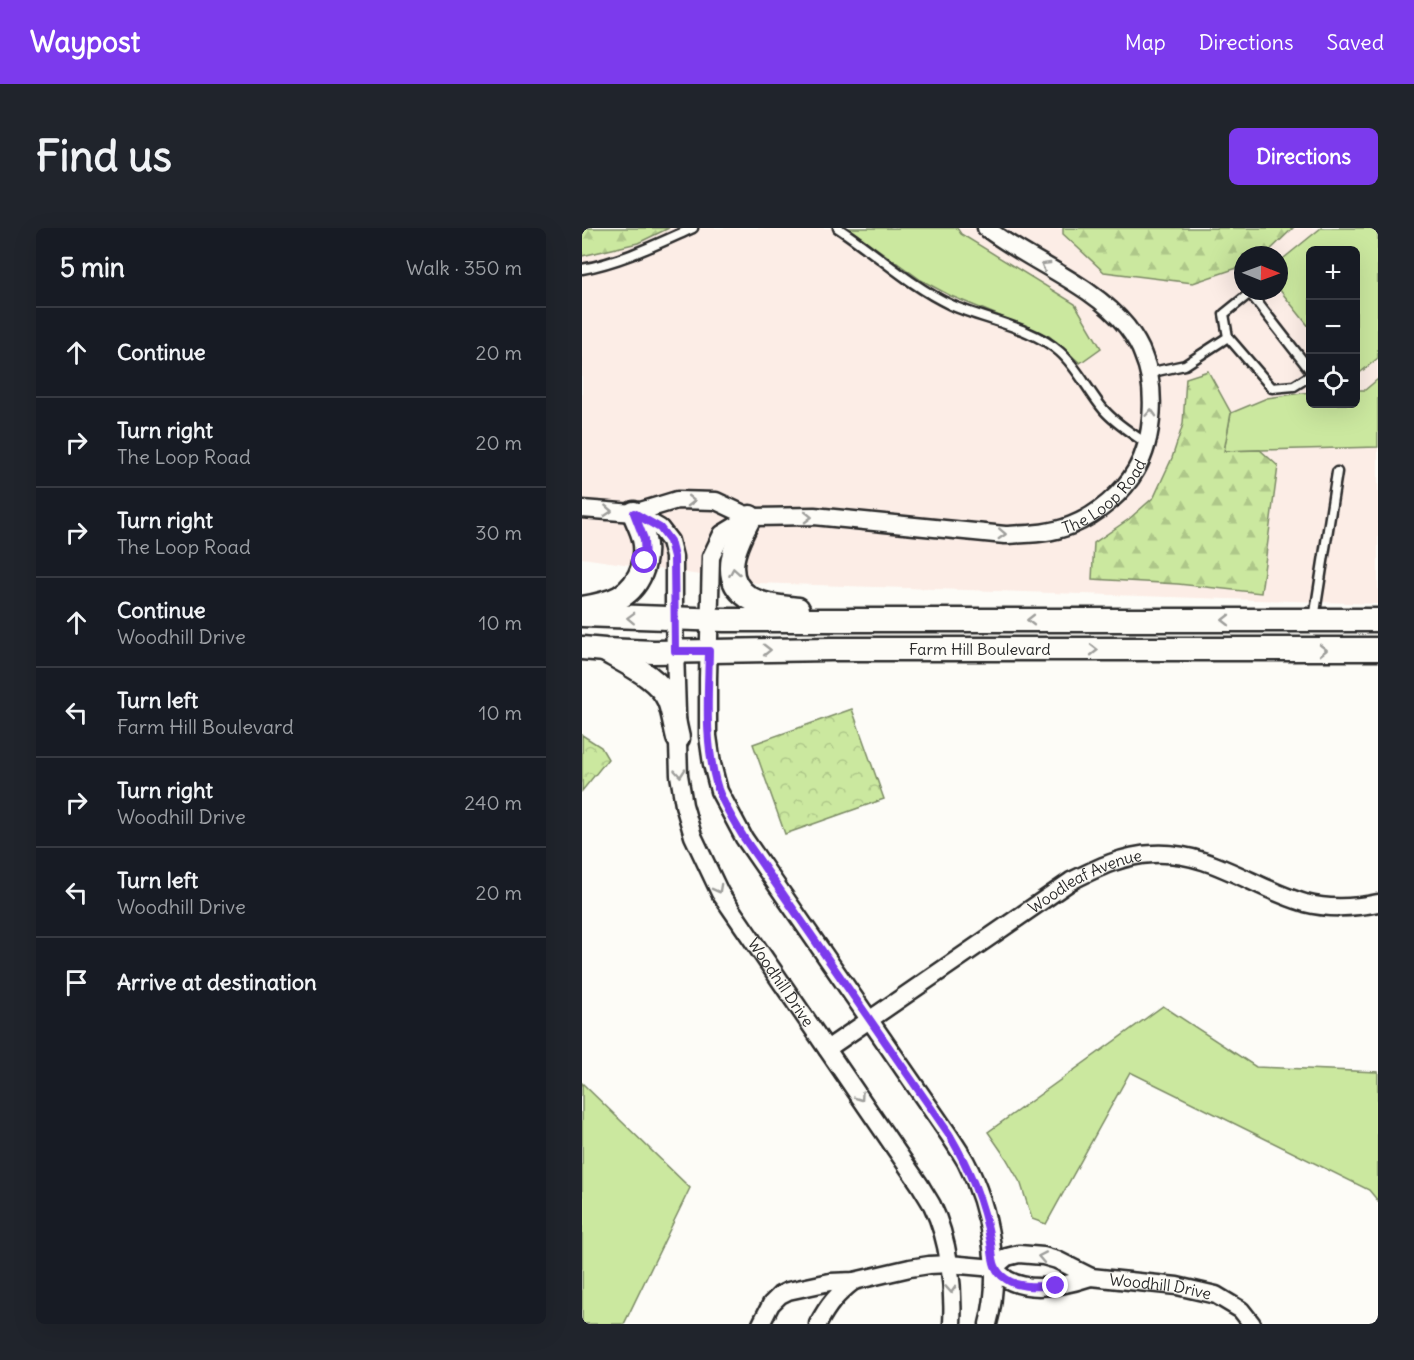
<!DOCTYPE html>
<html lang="en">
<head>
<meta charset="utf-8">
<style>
	body { margin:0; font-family:Delius,sans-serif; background:#20242c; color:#f1f3f6 }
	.controls { position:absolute; right:18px; top:18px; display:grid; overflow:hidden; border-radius:9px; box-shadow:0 6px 24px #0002 }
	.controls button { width:54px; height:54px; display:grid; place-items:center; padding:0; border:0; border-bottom:2px solid #363941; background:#171b24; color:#f1f3f6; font:30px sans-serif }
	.compass { position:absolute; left:652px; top:18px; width:54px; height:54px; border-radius:50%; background:#171b24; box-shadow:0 6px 24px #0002; rotate:91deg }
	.stop { position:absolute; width:18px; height:18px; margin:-14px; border:4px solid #7c3aed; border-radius:50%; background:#fff }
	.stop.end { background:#7c3aed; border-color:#fff; box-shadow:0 2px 6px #0008 }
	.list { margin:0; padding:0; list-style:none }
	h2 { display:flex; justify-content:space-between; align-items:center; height:78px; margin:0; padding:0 24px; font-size:26px }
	h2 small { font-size:20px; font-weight:400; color:#9ea1a6 }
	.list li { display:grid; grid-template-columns:39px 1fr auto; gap:18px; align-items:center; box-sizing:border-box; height:90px; padding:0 24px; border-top:2px solid #363941 }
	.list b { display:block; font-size:22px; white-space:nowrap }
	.list p { margin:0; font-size:20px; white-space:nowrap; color:#9ea1a6 }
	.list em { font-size:20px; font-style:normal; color:#9ea1a6 }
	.icon { flex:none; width:33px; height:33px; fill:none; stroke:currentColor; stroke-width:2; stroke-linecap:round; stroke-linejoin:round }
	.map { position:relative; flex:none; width:796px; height:1096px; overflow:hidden; border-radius:9px }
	header { display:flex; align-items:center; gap:36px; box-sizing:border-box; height:84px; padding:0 30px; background:#7c3aed; color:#fff }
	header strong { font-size:28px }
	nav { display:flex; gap:33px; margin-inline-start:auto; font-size:21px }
	.intro { display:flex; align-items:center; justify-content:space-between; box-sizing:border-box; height:144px; padding:0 36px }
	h1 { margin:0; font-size:42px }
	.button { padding:15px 27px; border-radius:9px; background:#7c3aed; color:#fff; font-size:21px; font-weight:700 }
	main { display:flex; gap:36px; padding:0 36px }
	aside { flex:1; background:#171b24; border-radius:9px; box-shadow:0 6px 24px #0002 }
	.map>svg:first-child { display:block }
	.built { fill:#fcede6; fill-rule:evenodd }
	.grass { fill:#cbe89f; stroke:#7b8a65; stroke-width:1.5 }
	.forest { fill:url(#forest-firs); stroke:#7b8a65; stroke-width:1.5 }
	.park { fill:url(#park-crowns); stroke:#7b8a65; stroke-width:1.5 }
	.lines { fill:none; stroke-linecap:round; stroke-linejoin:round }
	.service-casing { stroke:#2b2b2b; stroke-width:13 }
	.minor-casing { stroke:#2b2b2b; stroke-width:21 }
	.secondary-casing { stroke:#2b2b2b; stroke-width:27 }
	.service { stroke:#fdfcf7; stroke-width:8 }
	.minor { stroke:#fdfcf7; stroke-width:16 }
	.secondary { stroke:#fdfcf7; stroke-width:22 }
	.oneway { stroke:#9e9e9b }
	.route { stroke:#7c3aed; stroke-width:8 }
	.labels { text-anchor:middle; stroke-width:5; stroke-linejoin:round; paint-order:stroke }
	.street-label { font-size:16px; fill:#2b2b2b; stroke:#fdfcf7 }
</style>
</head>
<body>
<header>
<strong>Waypost</strong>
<nav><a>Map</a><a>Directions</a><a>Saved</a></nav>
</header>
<div class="intro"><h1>Find us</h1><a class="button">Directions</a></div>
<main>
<aside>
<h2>5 min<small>Walk · 350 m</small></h2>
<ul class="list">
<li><svg class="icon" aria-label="ahead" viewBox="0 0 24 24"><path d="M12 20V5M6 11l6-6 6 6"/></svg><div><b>Continue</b></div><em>20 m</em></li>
<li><svg class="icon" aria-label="right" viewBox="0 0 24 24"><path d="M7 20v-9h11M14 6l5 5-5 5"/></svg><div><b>Turn right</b><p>The Loop Road</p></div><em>20 m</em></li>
<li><svg class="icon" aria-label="right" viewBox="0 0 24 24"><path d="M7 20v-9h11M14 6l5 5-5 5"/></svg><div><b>Turn right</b><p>The Loop Road</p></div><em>30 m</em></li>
<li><svg class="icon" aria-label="ahead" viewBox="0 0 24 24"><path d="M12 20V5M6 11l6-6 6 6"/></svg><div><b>Continue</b><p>Woodhill Drive</p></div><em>10 m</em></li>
<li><svg class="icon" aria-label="left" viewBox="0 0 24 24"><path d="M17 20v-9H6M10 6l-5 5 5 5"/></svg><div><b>Turn left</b><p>Farm Hill Boulevard</p></div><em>10 m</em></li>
<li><svg class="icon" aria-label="right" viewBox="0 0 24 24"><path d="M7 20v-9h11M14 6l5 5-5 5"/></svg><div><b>Turn right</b><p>Woodhill Drive</p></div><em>240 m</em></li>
<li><svg class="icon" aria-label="left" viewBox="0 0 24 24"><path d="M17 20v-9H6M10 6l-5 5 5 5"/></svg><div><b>Turn left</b><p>Woodhill Drive</p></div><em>20 m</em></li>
<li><svg class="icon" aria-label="arrive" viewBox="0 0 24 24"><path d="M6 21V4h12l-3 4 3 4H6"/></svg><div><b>Arrive at destination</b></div></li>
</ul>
</aside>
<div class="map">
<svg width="796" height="1096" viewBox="0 0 796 1096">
	<defs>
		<pattern id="forest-firs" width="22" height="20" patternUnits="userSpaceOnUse" patternTransform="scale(1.5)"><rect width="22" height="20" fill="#cbe89f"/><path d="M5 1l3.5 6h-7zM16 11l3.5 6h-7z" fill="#aec789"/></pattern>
		<pattern id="park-crowns" width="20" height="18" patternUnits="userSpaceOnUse" patternTransform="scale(1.5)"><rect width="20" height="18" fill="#cbe89f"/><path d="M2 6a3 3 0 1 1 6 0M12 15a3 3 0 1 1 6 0" fill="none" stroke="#aec789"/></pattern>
	</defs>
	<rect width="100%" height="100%" fill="#fdfcf7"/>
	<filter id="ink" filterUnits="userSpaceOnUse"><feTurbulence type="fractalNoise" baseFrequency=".0167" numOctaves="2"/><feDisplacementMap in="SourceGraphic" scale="12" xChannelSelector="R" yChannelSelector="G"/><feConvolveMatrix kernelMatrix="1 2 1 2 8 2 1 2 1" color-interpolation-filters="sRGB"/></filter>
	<g filter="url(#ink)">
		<!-- built -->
		<path class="built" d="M0 0H796V376L174 355 0 330ZM728 22H774V176H728ZM661 27H697V63H661Z"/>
		<!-- grass -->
		<path class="grass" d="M266 0H375L379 6 493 76 519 120 498 135 467 108 369 68 339 52Z
			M739 0H796V130L774 148V22H728V100L697 61V34Z
			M796 151V219L642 223 649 185 685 170 728 164V176H774V162H783Z
			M581 778 674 839 796 844V973L787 962 548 844 464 996 450 991 439 956 424 930 406 904Z
			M0 855 108 960 42 1096H0Z"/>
		<!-- forest -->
		<path class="forest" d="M0 0H87L56 15 0 28Z
			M481 0H711L683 27H661V38L611 55 522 44 481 6Z
			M626 143 649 185 642 223 678 222 696 238 679 365 596 356 510 351 512 315 547 291 572 269 590 230 601 196 604 150Z"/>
		<!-- park -->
		<path class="park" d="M270 481 302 571 203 606 171 516Z
			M0 507 19 519 26 531 0 563Z"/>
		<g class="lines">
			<defs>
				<path id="service" d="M256 0C294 25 328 58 369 77 403 92 450 99 478 124 496 140 506 163 522 182 534 196 550 205 565 216
					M0 41C39 34 75 16 111 0
					M728 142 668 65 642 86 646 109 690 160 712 158 728 148
					M566 145 603 137 646 109
					M732 391 755 244"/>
				<g id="minor">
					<path id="s1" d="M0 281 52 285 78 300 88 313 92 329V391L97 547 102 577 111 608 138 665 338 957C342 964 346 970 350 977 367 1011 372 1059 370 1096"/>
					<path id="s2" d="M52 285 95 272 134 273 168 289 232 288 423 307C446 306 468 306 490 297 515 287 541 265 554 242 572 211 575 159 561 127 558 118 551 107 545 99 511 56 448 34 404 0"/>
					<path d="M168 289 140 306 129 329 126 450V508L130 536 137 563 162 610 367 907C373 916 379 925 384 934 408 980 420 1046 406 1096"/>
					<path id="s3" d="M245 821 489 653C515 640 541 627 571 626 628 623 671 660 723 675 746 681 772 680 796 675"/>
					<path id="s4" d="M412 1040 425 1029 437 1026 461 1028 475 1032 509 1049 595 1058 634 1067 659 1082 670 1096"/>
					<path d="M412 1040C416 1044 421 1049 426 1052 450 1065 485 1057 509 1049"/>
					<path d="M179 1096 189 1076 198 1067 206 1063 248 1054 272 1053 328 1040 347 1037 367 1036 412 1040"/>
					<path d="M236 1096C246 1077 255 1066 272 1053"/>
				</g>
				<g id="secondary">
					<path d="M168 289C155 313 136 349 166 369 180 378 200 379 216 381"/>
					<path d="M0 380C29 375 51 370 61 339 63 331 64 319 62 311 60 302 55 293 52 285"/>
					<path d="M0 387 142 392H796"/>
					<path id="s5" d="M0 420 23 422 72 424 249 421H796"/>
					<path d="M24 423C44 435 78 450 87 473 91 484 93 498 96 510"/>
				</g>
			</defs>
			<!-- service casing -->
			<use href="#service" class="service-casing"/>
			<!-- minor casing -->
			<use href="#minor" class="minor-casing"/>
			<!-- secondary casing -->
			<use href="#secondary" class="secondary-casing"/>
			<!-- service -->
			<use href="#service" class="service"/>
			<!-- minor -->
			<use href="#minor" class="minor"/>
			<!-- secondary -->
			<use href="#secondary" class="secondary"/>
		</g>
		<!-- one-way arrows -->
		<defs><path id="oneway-chevron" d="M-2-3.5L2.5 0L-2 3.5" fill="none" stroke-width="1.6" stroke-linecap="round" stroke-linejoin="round" transform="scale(1.5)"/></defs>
		<g class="oneway">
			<use href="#oneway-chevron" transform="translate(463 38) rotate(-149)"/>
			<use href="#oneway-chevron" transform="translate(569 185) rotate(-87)"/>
			<use href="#oneway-chevron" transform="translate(109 273) rotate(1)"/>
			<use href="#oneway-chevron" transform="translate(26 283) rotate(4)"/>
			<use href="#oneway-chevron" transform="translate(226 289) rotate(1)"/>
			<use href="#oneway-chevron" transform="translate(420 306) rotate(3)"/>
			<use href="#oneway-chevron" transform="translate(152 344) rotate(-100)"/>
			<use href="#oneway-chevron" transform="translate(49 390) rotate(-178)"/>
			<use href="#oneway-chevron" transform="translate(449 392) rotate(180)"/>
			<use href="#oneway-chevron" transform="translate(644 392) rotate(180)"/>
			<use href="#oneway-chevron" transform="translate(185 422) rotate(-1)"/>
			<use href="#oneway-chevron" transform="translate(512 422)"/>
			<use href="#oneway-chevron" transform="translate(741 422)"/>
			<use href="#oneway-chevron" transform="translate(98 545) rotate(85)"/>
			<use href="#oneway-chevron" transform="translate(136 661) rotate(62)"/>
			<use href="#oneway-chevron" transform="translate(278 869) rotate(55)"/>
			<use href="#oneway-chevron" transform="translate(460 1029) rotate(-169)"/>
			<use href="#oneway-chevron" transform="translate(369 1061) rotate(86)"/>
		</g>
	</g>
	<g class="lines" filter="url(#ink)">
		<!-- route -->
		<path class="route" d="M63 333 62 311 52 285 78 300 88 313 92 329 93 423H127C126 469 122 517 136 561 142 578 153 595 162 610L367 906C388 942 401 973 409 1015 411 1029 410 1042 424 1051 438 1061 458 1058 474 1058"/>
	</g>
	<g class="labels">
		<!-- street labels -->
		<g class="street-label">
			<text dy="6" stroke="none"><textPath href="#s2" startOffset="489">The Loop Road</textPath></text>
			<text dy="6" stroke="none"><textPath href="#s5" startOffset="398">Farm Hill Boulevard</textPath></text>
			<text dy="6" stroke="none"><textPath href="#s3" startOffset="309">Woodleaf Avenue</textPath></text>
			<text dy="6" stroke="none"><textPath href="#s1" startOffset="567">Woodhill Drive</textPath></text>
			<text dy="6" stroke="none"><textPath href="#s4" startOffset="176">Woodhill Drive</textPath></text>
		</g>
	</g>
</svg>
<div class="controls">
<button>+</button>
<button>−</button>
<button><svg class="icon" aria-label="locate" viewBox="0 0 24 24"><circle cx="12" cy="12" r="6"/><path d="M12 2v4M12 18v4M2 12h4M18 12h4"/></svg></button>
</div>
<svg class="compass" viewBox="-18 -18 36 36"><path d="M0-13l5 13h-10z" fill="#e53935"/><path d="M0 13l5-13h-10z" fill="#9ea1a6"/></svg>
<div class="stop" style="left:63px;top:333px"></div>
<div class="stop end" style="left:474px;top:1058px"></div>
</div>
</main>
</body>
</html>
